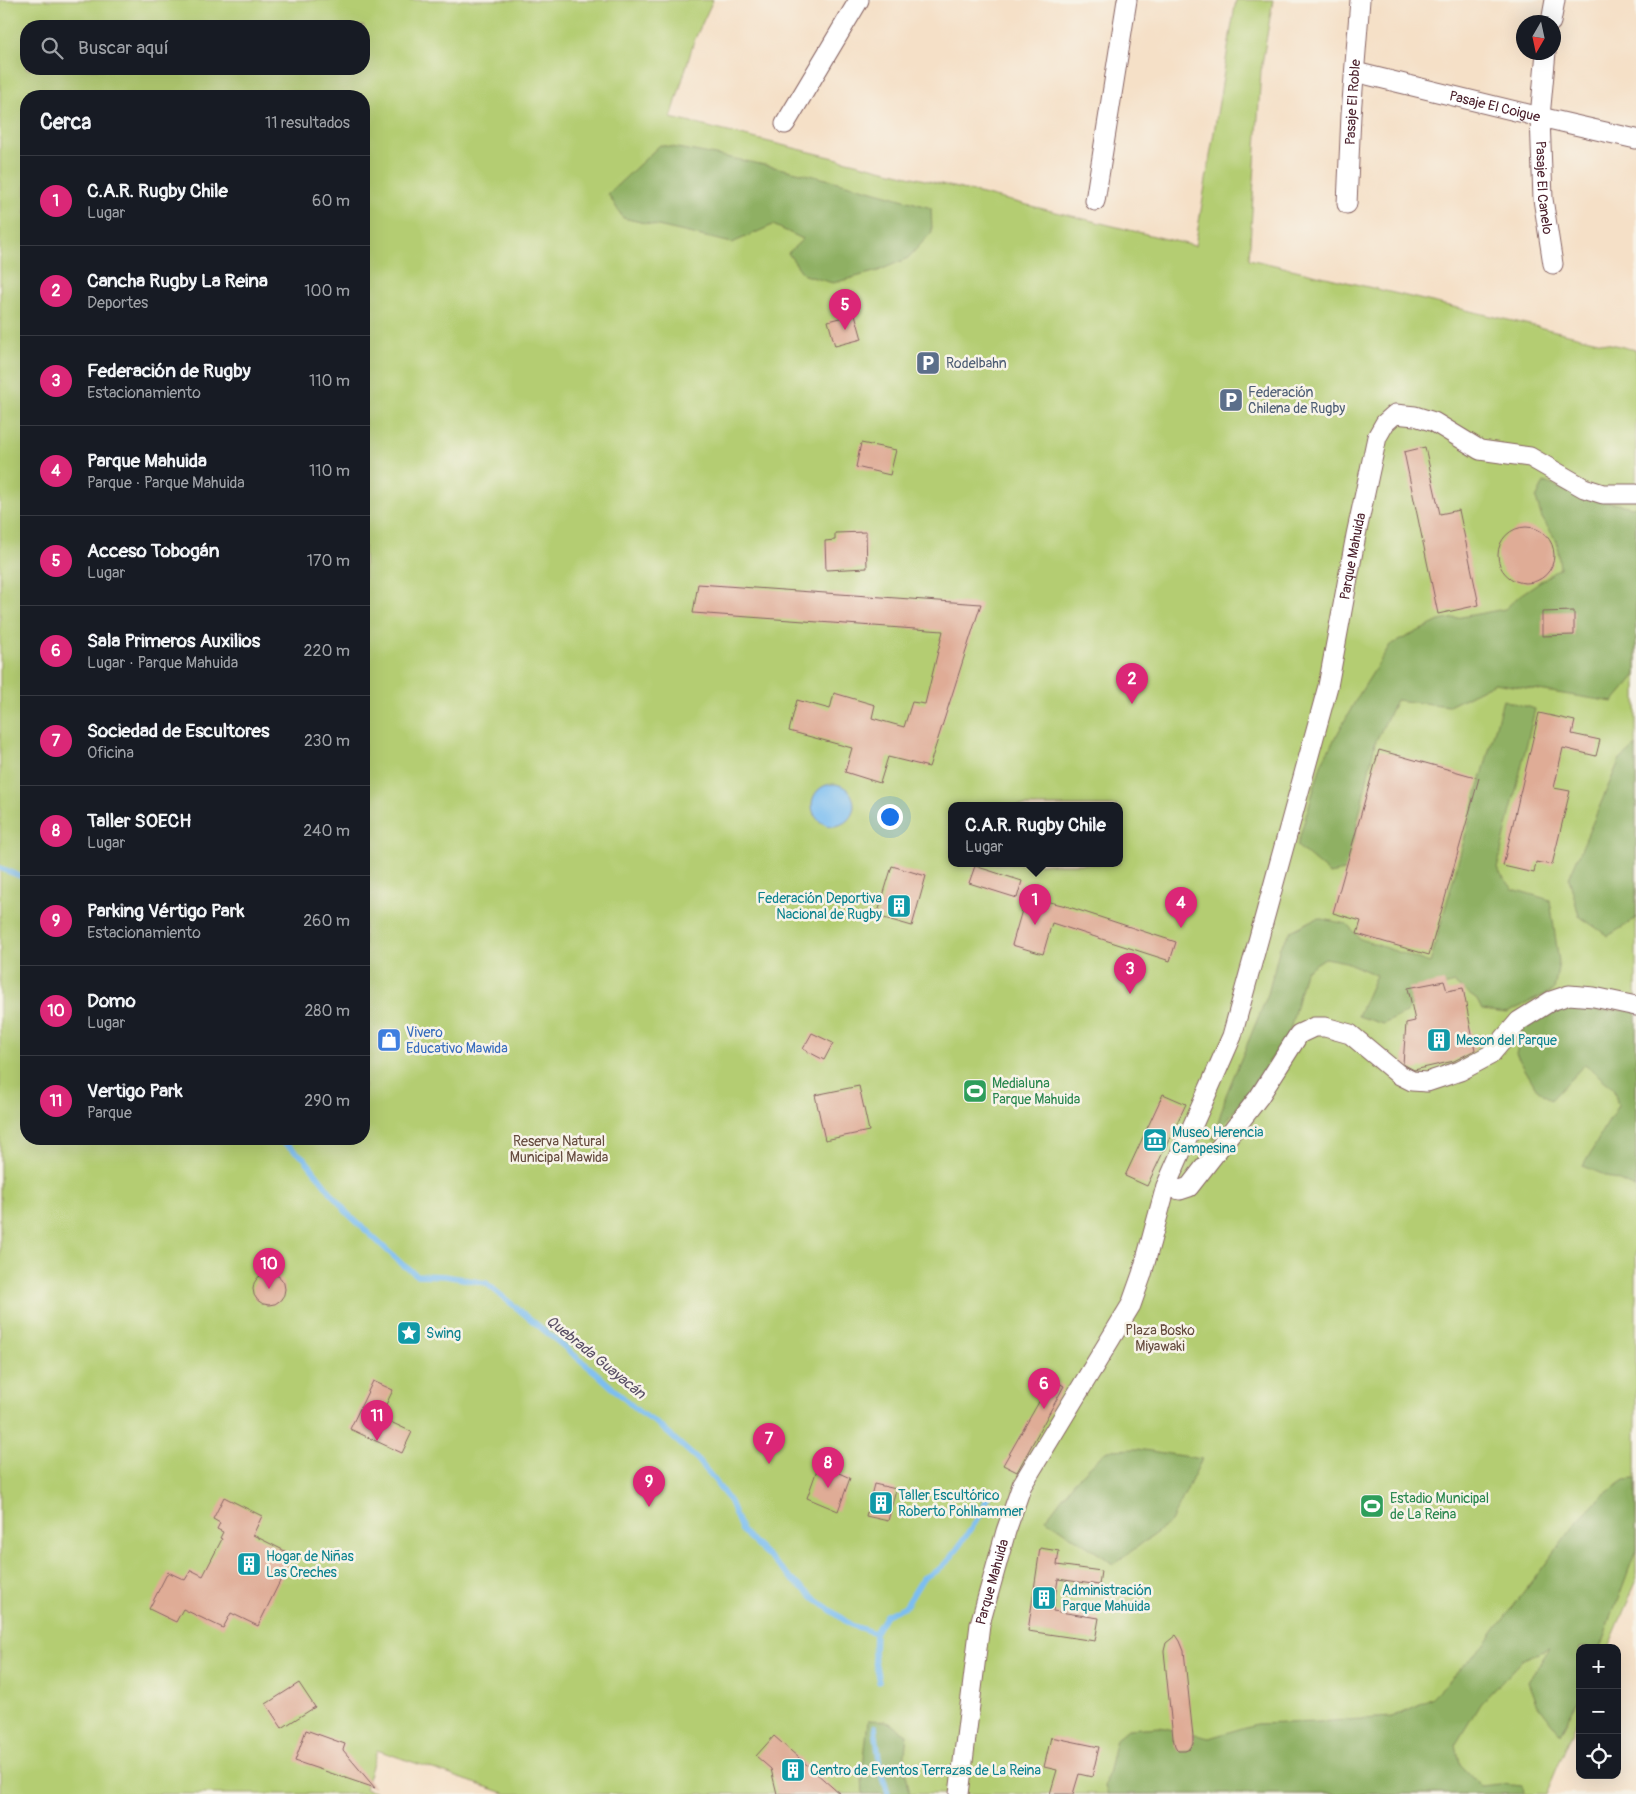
<!DOCTYPE html>
<html lang="es">
<head>
<meta charset="utf-8">
<style>
	body { margin:0; font-family:Pangolin,sans-serif; background:#20242c; color:#f1f3f6 }
	.controls { position:absolute; right:15px; bottom:15px; display:grid; overflow:hidden; border-radius:10px; box-shadow:0 5px 20px #0002 }
	.controls button { width:45px; height:45px; display:grid; place-items:center; padding:0; border:0; border-bottom:1px solid #363941; background:#171b24; color:#f1f3f6; font:25px sans-serif }
	.compass { position:absolute; left:1516px; top:15px; width:45px; height:45px; border-radius:50%; background:#171b24; box-shadow:0 5px 20px #0002; rotate:189deg }
	.you { position:absolute; left:889px; top:816px; width:18px; height:18px; margin:-12px; border:4px solid #fff; border-radius:50%; background:#1a73e8; box-shadow:0 0 0 8px #1a73e833 }
	.badge { display:grid; place-items:center; width:32px; height:32px; border-radius:50%; background:#db2777; color:#fff; font-size:16px; font-weight:700 }
	.pin { position:absolute; translate:-50% -41px; filter:drop-shadow(0 1px 2px #0008) }
	.pin::after { content:''; position:absolute; top:26px; width:18px; height:15px; background:inherit; clip-path:polygon(0 0,100% 0,50% 100%) }
	.popup { position:absolute; left:948px; top:802px; width:175px; height:65px; box-sizing:border-box; display:grid; place-content:center; border-radius:10px; background:#171b24; filter:drop-shadow(0 1px 4px #0005); font-size:16px; white-space:nowrap; color:#9ea1a6 }
	.popup b { font-size:19px; color:#f1f3f6 }
	.popup::after { content:''; position:absolute; left:50%; top:100%; margin-left:-10px; border:10px solid transparent; border-top-color:#171b24 }
	.list { margin:0; padding:0; list-style:none }
	h2 { display:flex; justify-content:space-between; align-items:center; height:65px; margin:0; padding:0 20px; font-size:21px }
	h2 small { font-size:16px; font-weight:400; color:#9ea1a6 }
	.list li { display:grid; grid-template-columns:32px 1fr auto; gap:15px; align-items:center; box-sizing:border-box; height:90px; padding:0 20px; border-top:1px solid #363941 }
	.list b { display:block; font-size:19px; white-space:nowrap }
	.list p { margin:0; font-size:16px; white-space:nowrap; color:#9ea1a6 }
	.list em { font-size:16px; font-style:normal; color:#9ea1a6 }
	.icon { flex:none; width:28px; height:28px; fill:none; stroke:currentColor; stroke-width:2; stroke-linecap:round; stroke-linejoin:round }
	.map { position:relative; flex:none; width:1636px; height:1794px; overflow:hidden }
	.search { position:absolute; background:#171b24; box-shadow:0 5px 20px #0002; left:20px; top:20px; width:350px; height:55px; display:flex; align-items:center; gap:12px; box-sizing:border-box; padding:0 18px; border-radius:20px; color:#9ea1a6; font-size:19px }
	.panel { position:absolute; background:#171b24; box-shadow:0 5px 20px #0002; left:20px; top:90px; width:350px; height:1055px; border-radius:20px }
	.map>svg:first-child { display:block }
	.green { fill:#b4cd72; stroke:#7f764e; fill-rule:evenodd }
	.forest { fill:#8fb064; stroke:#6c6848 }
	.water { fill:#7cbef1; stroke:#636e8e }
	.lines { fill:none; stroke-linecap:round; stroke-linejoin:round }
	.stream { stroke:#7cbef1; stroke-width:5.5 }
	.building { fill:#dfac96 }
	.street-casing { stroke:#866362; stroke-width:21 }
	.street { stroke:#fff; stroke-width:19 }
	.labels { text-anchor:middle; stroke-width:5; stroke-linejoin:round; paint-order:stroke }
	.street-label { font-size:14px; fill:#4a1f2b; stroke:#f7f3e8 }
	.service-label { font-size:14px; fill:#4e5e75; stroke:#f7f3e8; text-anchor:start }
	.culture-label { font-size:14px; fill:#0d838f; stroke:#f7f3e8; text-anchor:start }
	.shop-label { font-size:14px; fill:#366cbe; stroke:#f7f3e8; text-anchor:start }
	.leisure-label { font-size:14px; fill:#27864d; stroke:#f7f3e8; text-anchor:start }
	.park-label { font-size:14px; fill:#644a3d; stroke:#f7f3e8 }
	.water-label { font-size:15px; font-style:italic; fill:#594f66; stroke:#f7f3e8 }
</style>
</head>
<body>
<div class="map">
<svg width="1636" height="1794" viewBox="0 0 1636 1794">
	<rect width="100%" height="100%" fill="#f7f3e8"/>
	<filter id="ink" filterUnits="userSpaceOnUse"><feTurbulence type="fractalNoise" baseFrequency=".02" numOctaves="2"/><feDisplacementMap in="SourceGraphic" scale="10" xChannelSelector="R" yChannelSelector="G"/><feConvolveMatrix kernelMatrix="1 2 1 2 8 2 1 2 1" color-interpolation-filters="sRGB"/></filter>
	<filter id="wash" filterUnits="userSpaceOnUse"><feTurbulence type="fractalNoise" baseFrequency=".0096" numOctaves="4" result="noise"/><feDisplacementMap in="SourceGraphic" scale="20" xChannelSelector="R" yChannelSelector="G"/><feGaussianBlur stdDeviation="1.12" result="paint"/><feColorMatrix in="noise" values="0 0 0 0 0 0 0 0 0 0 0 0 0 0 0 0 0 1.4 0 .05"/><feComposite in="paint" operator="in"/></filter>
	<g filter="url(#wash)">
		<rect width="100%" height="100%" fill="#f5e0c7"/>
		<!-- green -->
		<path class="green" d="M0 0H713L694 41 671 118 1195 246 1236 0H1273L1261 70 1249 259 1636 350V1582L1608 1648H1580V1714L1546 1794H507L377 1750 365 1789 381 1794H0ZM26 26H364V69H26ZM26 96H364V1139H26ZM951 806H1119V864H951Z"/>
		<!-- forest -->
		<path class="forest" d="M660 145C753 161 841 180 931 208L932 232 908 258 878 271 833 283 804 275 788 253 803 239 773 225 732 243 623 218 608 194Z
			M1544 482 1578 495 1632 507 1636 506V675L1613 702 1495 683 1449 706 1396 700 1375 743 1357 824 1349 870 1330 874 1297 846 1322 762 1357 698 1390 645 1439 621 1505 609 1520 595 1560 568 1557 542 1542 518 1536 499Z
			M1503 700 1535 709 1497 869 1513 889 1550 900 1559 962 1554 990 1507 1013 1482 1010 1477 1000 1454 983 1422 992 1406 1013 1383 1024 1358 1016 1376 975 1346 962 1325 958 1305 971 1289 1034 1213 1140 1226 1095 1268 994 1280 947 1291 931 1317 918 1347 924 1360 939 1430 963Z
			M1636 746V917L1634 920 1608 936 1579 916 1569 878 1619 761Z
			M1636 1003V1188L1583 1166 1618 1105 1613 1088 1585 1064 1551 1100 1536 1088 1516 1054 1524 1027 1556 1006 1598 1011 1628 1010Z
			M1137 1449 1202 1459 1171 1522 1114 1564 1046 1519 1075 1481 1107 1450Z
			M1636 1479V1550L1600 1648H1580V1698L1560 1734 1536 1703 1528 1682 1549 1649 1522 1660 1480 1704 1456 1744 1460 1764 1481 1786 1500 1784 1523 1786 1524 1794H1108L1105 1787 1116 1739 1128 1729 1160 1727 1209 1738 1256 1724 1317 1722 1392 1717 1431 1699 1484 1645 1578 1521 1603 1495 1625 1480Z
			M868 1720 886 1721 907 1734 904 1764 910 1794H863L862 1777Z"/>
		<!-- water -->
		<path class="water" d="M812 805a21 21 0 1 1 42 0a21 21 0 1 1-42 0Z"/>
		<g class="lines">
			<!-- stream -->
			<path class="stream" d="M0 868 22 877 26 883
				M279 1139 304 1158 347 1213 403 1265 417 1275 445 1276 486 1283 595 1372 638 1411 659 1425 698 1460 716 1482 730 1502 742 1531 794 1581 818 1601 851 1625 875 1633
				M879 1682 874 1655 875 1633 886 1615 906 1606 923 1578 938 1570 950 1559 980 1516 988 1496
				M875 1727 880 1767 888 1794"/>
		</g>
		<g id="blocks">
			<!-- building -->
			<path class="building" d="M855 314 862 339 835 346 828 321Z
				M861 443 896 450 890 475 856 467Z
				M1425 447 1440 514 1459 510 1479 605 1438 614 1404 452Z
				M1498 555a28 28 0 1 1 56 0a28 28 0 1 1-56 0Z
				M866 532 867 568 826 570 825 541 835 540V533Z
				M698 584 981 604 929 767 888 757 880 783 845 772 852 748 789 731 797 700 830 709 834 693 875 705 872 718 904 727 912 702 925 704 943 631 693 613Z
				M1574 611V635L1542 636V612Z
				M1539 713 1575 721 1572 734 1600 740 1596 756 1563 748 1554 788 1570 791 1552 865 1536 862 1534 873 1503 866Z
				M1379 750 1479 778 1429 955 1357 934 1361 921 1333 913Z
				M892 866 926 876 912 926 877 916Z
				M975 866 1022 881 1017 898 969 883Z
				M1026 896 1066 906 1176 942 1170 961 1052 923 1043 954 1012 945Z
				M1444 981 1447 991 1463 988 1475 1050 1454 1061 1414 1070 1403 1064 1406 1023 1415 1021 1408 988Z
				M812 1033 833 1043 824 1060 803 1049Z
				M859 1086 869 1131 825 1140 815 1095Z
				M1163 1094 1186 1104 1147 1186 1125 1176Z
				M253 1289a16 16 0 1 1 32 0a16 16 0 1 1-32 0Z
				M1052 1379 1064 1386 1017 1472 1003 1465Z
				M373 1381 393 1390 380 1417 412 1432 402 1453 350 1429Z
				M819 1464 850 1478 838 1511 807 1498Z
				M874 1484 896 1489 888 1521 866 1516Z
				M224 1497 262 1516 253 1535 293 1555 258 1626 231 1613 223 1628 183 1609 176 1622 149 1609 168 1572 185 1580 191 1570 203 1576 222 1539 220 1538 223 1532 217 1529 220 1523 213 1519Z
				M1040 1548 1059 1551 1057 1565 1101 1571 1099 1585 1058 1579 1053 1611 1099 1618 1095 1641 1028 1631Z
				M1176 1635 1180 1641 1184 1651 1193 1736V1744L1190 1749 1185 1751H1178L1175 1746 1173 1738 1164 1651 1166 1643Z
				M299 1683 315 1707 282 1728 266 1704Z
				M306 1730 345 1744 343 1750 375 1788 295 1761Z
				M774 1736 840 1794H777L771 1769 756 1756Z
				M1051 1737 1099 1747 1092 1777 1079 1774 1073 1794H1050L1057 1770 1044 1767Z"/>
		</g>
	</g>
	<g filter="url(#ink)">
		<use href="#blocks" fill-opacity="0" stroke="#866362" stroke-width="1"/>
		<g class="lines">
			<defs>
				<g id="street">
					<path d="M1551 22 1555 0"/>
					<path id="s1" d="M1546 52 1540 117 1543 199 1553 264"/>
					<path id="s2" d="M1355 72 1540 117 1636 139"/>
					<path d="M785 124 859 0"/>
					<path d="M1095 201 1127 0"/>
					<path id="s3" d="M1347 204 1351 115 1360 0"/>
					<path d="M1166 1186 1180 1190 1189 1187 1259 1097 1299 1034 1314 1027H1325L1350 1034 1398 1074 1412 1081 1427 1082 1460 1071 1490 1055 1519 1021 1551 1001 1569 995 1594 997 1636 1006"/>
					<path id="s4" d="M959 1794 980 1624 1006 1531 1022 1485 1131 1305 1142 1274 1166 1186 1232 1036 1328 686 1356 535 1377 437 1385 423 1395 414 1415 416 1434 422 1480 450 1530 457 1584 488 1603 494H1636"/>
				</g>
			</defs>
			<!-- street casing -->
			<use href="#street" class="street-casing"/>
			<!-- street -->
			<use href="#street" class="street"/>
		</g>
	</g>
	<!-- icons -->
	<defs>
		<symbol id="parking-square" viewBox="-11 -11 22 22"><rect x="-9" y="-9" width="18" height="18" rx="4" fill="#5c6f8a" stroke="#f7f3e8"/><path d="M-3.5-5.5H1a3.5 3.5 0 0 1 0 7H-1V5.5H-3.5ZM-1-3.4V-.6H.8a1.4 1.4 0 0 0 0-2.8Z" fill="#fff"/></symbol>
		<symbol id="building-square" viewBox="-11 -11 22 22"><rect x="-9" y="-9" width="18" height="18" rx="4" fill="#0f9aa8" stroke="#f7f3e8"/><path d="M-4-6H4V6H1V3H-1V6H-4ZM-2.5-4.3h1.7v1.8h-1.7ZM.8-4.3h1.7v1.8H.8ZM-2.5-1h1.7V.8h-1.7ZM.8-1h1.7V.8H.8Z" fill="#fff"/></symbol>
		<symbol id="shop-square" viewBox="-11 -11 22 22"><rect x="-9" y="-9" width="18" height="18" rx="4" fill="#3f7fe0" stroke="#f7f3e8"/><path d="M-5-2.5h2.3a2.7 3.5 0 0 1 5.4 0H5L5.5 6h-11ZM-1.5-2.5h3a1.5 2.3 0 0 0-3 0Z" fill="#fff"/></symbol>
		<symbol id="stadium-square" viewBox="-11 -11 22 22"><rect x="-9" y="-9" width="18" height="18" rx="4" fill="#2e9e5b" stroke="#f7f3e8"/><path d="M0-5a6.5 5 0 1 0 0 10a6.5 5 0 1 0 0-10ZM-3.5-1.8h7v3.6h-7Z" fill="#fff"/></symbol>
		<symbol id="museum-square" viewBox="-11 -11 22 22"><rect x="-9" y="-9" width="18" height="18" rx="4" fill="#0f9aa8" stroke="#f7f3e8"/><path d="M0-6L6-3V-2H-6V-3ZM-5-1h2V3h-2ZM-1-1h2V3h-2ZM3-1h2V3H3ZM-6 4H6V6H-6Z" fill="#fff"/></symbol>
		<symbol id="sight-square" viewBox="-11 -11 22 22"><rect x="-9" y="-9" width="18" height="18" rx="4" fill="#0f9aa8" stroke="#f7f3e8"/><path d="M0-6L1.8-2.2L6-1.7L2.9 1.2L3.7 5.4L0 3.3L-3.7 5.4L-2.9 1.2L-6-1.7L-1.8-2.2Z" fill="#fff"/></symbol>
	</defs>
	<g fill-rule="evenodd">
		<use href="#parking-square" x="914" y="349" width="28" height="28"/>
		<use href="#parking-square" x="1217" y="386" width="28" height="28"/>
		<use href="#building-square" x="885" y="892" width="28" height="28"/>
		<use href="#shop-square" x="375" y="1026" width="28" height="28"/>
		<use href="#building-square" x="1425" y="1026" width="28" height="28"/>
		<use href="#stadium-square" x="961" y="1077" width="28" height="28"/>
		<use href="#museum-square" x="1141" y="1126" width="28" height="28"/>
		<use href="#sight-square" x="395" y="1319" width="28" height="28"/>
		<use href="#building-square" x="867" y="1489" width="28" height="28"/>
		<use href="#stadium-square" x="1358" y="1492" width="28" height="28"/>
		<use href="#building-square" x="235" y="1550" width="28" height="28"/>
		<use href="#building-square" x="1030" y="1584" width="28" height="28"/>
		<use href="#building-square" x="779" y="1756" width="28" height="28"/>
	</g>
	<g class="labels">
		<!-- street labels -->
		<g class="street-label">
			<text dy="5" stroke="none"><textPath href="#s3" startOffset="102">Pasaje El Roble</textPath></text>
			<text dy="5" stroke="none"><textPath href="#s2" startOffset="144">Pasaje El Coigue</textPath></text>
			<text dy="5" stroke="none"><textPath href="#s1" startOffset="136">Pasaje El Canelo</textPath></text>
			<text dy="5" stroke="none"><textPath href="#s4" startOffset="1310">Parque Mahuida</textPath></text>
			<text dy="5" stroke="none"><textPath href="#s4" startOffset="215">Parque Mahuida</textPath></text>
		</g>
		<!-- service labels -->
		<g class="service-label">
			<text x="946" y="368">Rodelbahn</text>
			<text x="1248" y="397">Federación<tspan x="1248" dy="16">Chilena de Rugby</tspan></text>
		</g>
		<!-- culture labels -->
		<g class="culture-label">
			<text x="882" y="903" text-anchor="end">Federación Deportiva<tspan x="882" dy="16">Nacional de Rugby</tspan></text>
			<text x="1456" y="1045">Meson del Parque</text>
			<text x="1172" y="1137">Museo Herencia<tspan x="1172" dy="16">Campesina</tspan></text>
			<text x="426" y="1338">Swing</text>
			<text x="898" y="1500">Taller Escultórico<tspan x="898" dy="16">Roberto Pohlhammer</tspan></text>
			<text x="266" y="1561">Hogar de Niñas<tspan x="266" dy="16">Las Creches</tspan></text>
			<text x="1062" y="1595">Administración<tspan x="1062" dy="16">Parque Mahuida</tspan></text>
			<text x="810" y="1775">Centro de Eventos Terrazas de La Reina</text>
		</g>
		<!-- shop labels -->
		<g class="shop-label">
			<text x="406" y="1037">Vivero<tspan x="406" dy="16">Educativo Mawida</tspan></text>
		</g>
		<!-- leisure labels -->
		<g class="leisure-label">
			<text x="992" y="1088">Medialuna<tspan x="992" dy="16">Parque Mahuida</tspan></text>
			<text x="1390" y="1503">Estadio Municipal<tspan x="1390" dy="16">de La Reina</tspan></text>
		</g>
		<!-- park labels -->
		<g class="park-label">
			<text x="559" y="1146">Reserva Natural<tspan x="559" dy="16">Municipal Mawida</tspan></text>
			<text x="1160" y="1335">Plaza Bosko<tspan x="1160" dy="16">Miyawaki</tspan></text>
		</g>
		<!-- water labels -->
		<g class="water-label">
			<text transform="translate(596 1357) rotate(39)" y="5">Quebrada Guayacán</text>
		</g>
	</g>
</svg>
<div class="controls">
<button>+</button>
<button>−</button>
<button><svg class="icon" aria-label="locate" viewBox="0 0 24 24"><circle cx="12" cy="12" r="6"/><path d="M12 2v4M12 18v4M2 12h4M18 12h4"/></svg></button>
</div>
<svg class="compass" viewBox="-18 -18 36 36"><path d="M0-13l5 13h-10z" fill="#e53935"/><path d="M0 13l5-13h-10z" fill="#9ea1a6"/></svg>
<div class="you"></div>
<div class="pin badge" style="left:1035px;top:925px">1</div>
<div class="popup"><b>C.A.R. Rugby Chile</b>Lugar</div>
<div class="pin badge" style="left:1132px;top:704px">2</div>
<div class="pin badge" style="left:1130px;top:994px">3</div>
<div class="pin badge" style="left:1181px;top:928px">4</div>
<div class="pin badge" style="left:845px;top:330px">5</div>
<div class="pin badge" style="left:1044px;top:1409px">6</div>
<div class="pin badge" style="left:769px;top:1464px">7</div>
<div class="pin badge" style="left:828px;top:1488px">8</div>
<div class="pin badge" style="left:649px;top:1507px">9</div>
<div class="pin badge" style="left:269px;top:1289px">10</div>
<div class="pin badge" style="left:377px;top:1441px">11</div>
<div class="search"><svg class="icon" aria-label="search" viewBox="0 0 24 24"><circle cx="10" cy="10" r="6"/><path d="M15 15l6 6"/></svg>Buscar aquí</div>
<section class="panel">
<h2>Cerca<small>11 resultados</small></h2>
<ul class="list">
<li><span class="badge">1</span><div><b>C.A.R. Rugby Chile</b><p>Lugar</p></div><em>60 m</em></li>
<li><span class="badge">2</span><div><b>Cancha Rugby La Reina</b><p>Deportes</p></div><em>100 m</em></li>
<li><span class="badge">3</span><div><b>Federación de Rugby</b><p>Estacionamiento</p></div><em>110 m</em></li>
<li><span class="badge">4</span><div><b>Parque Mahuida</b><p>Parque · Parque Mahuida</p></div><em>110 m</em></li>
<li><span class="badge">5</span><div><b>Acceso Tobogán</b><p>Lugar</p></div><em>170 m</em></li>
<li><span class="badge">6</span><div><b>Sala Primeros Auxilios</b><p>Lugar · Parque Mahuida</p></div><em>220 m</em></li>
<li><span class="badge">7</span><div><b>Sociedad de Escultores</b><p>Oficina</p></div><em>230 m</em></li>
<li><span class="badge">8</span><div><b>Taller SOECH</b><p>Lugar</p></div><em>240 m</em></li>
<li><span class="badge">9</span><div><b>Parking Vértigo Park</b><p>Estacionamiento</p></div><em>260 m</em></li>
<li><span class="badge">10</span><div><b>Domo</b><p>Lugar</p></div><em>280 m</em></li>
<li><span class="badge">11</span><div><b>Vertigo Park</b><p>Parque</p></div><em>290 m</em></li>
</ul>
</section>
</div>
</body>
</html>
